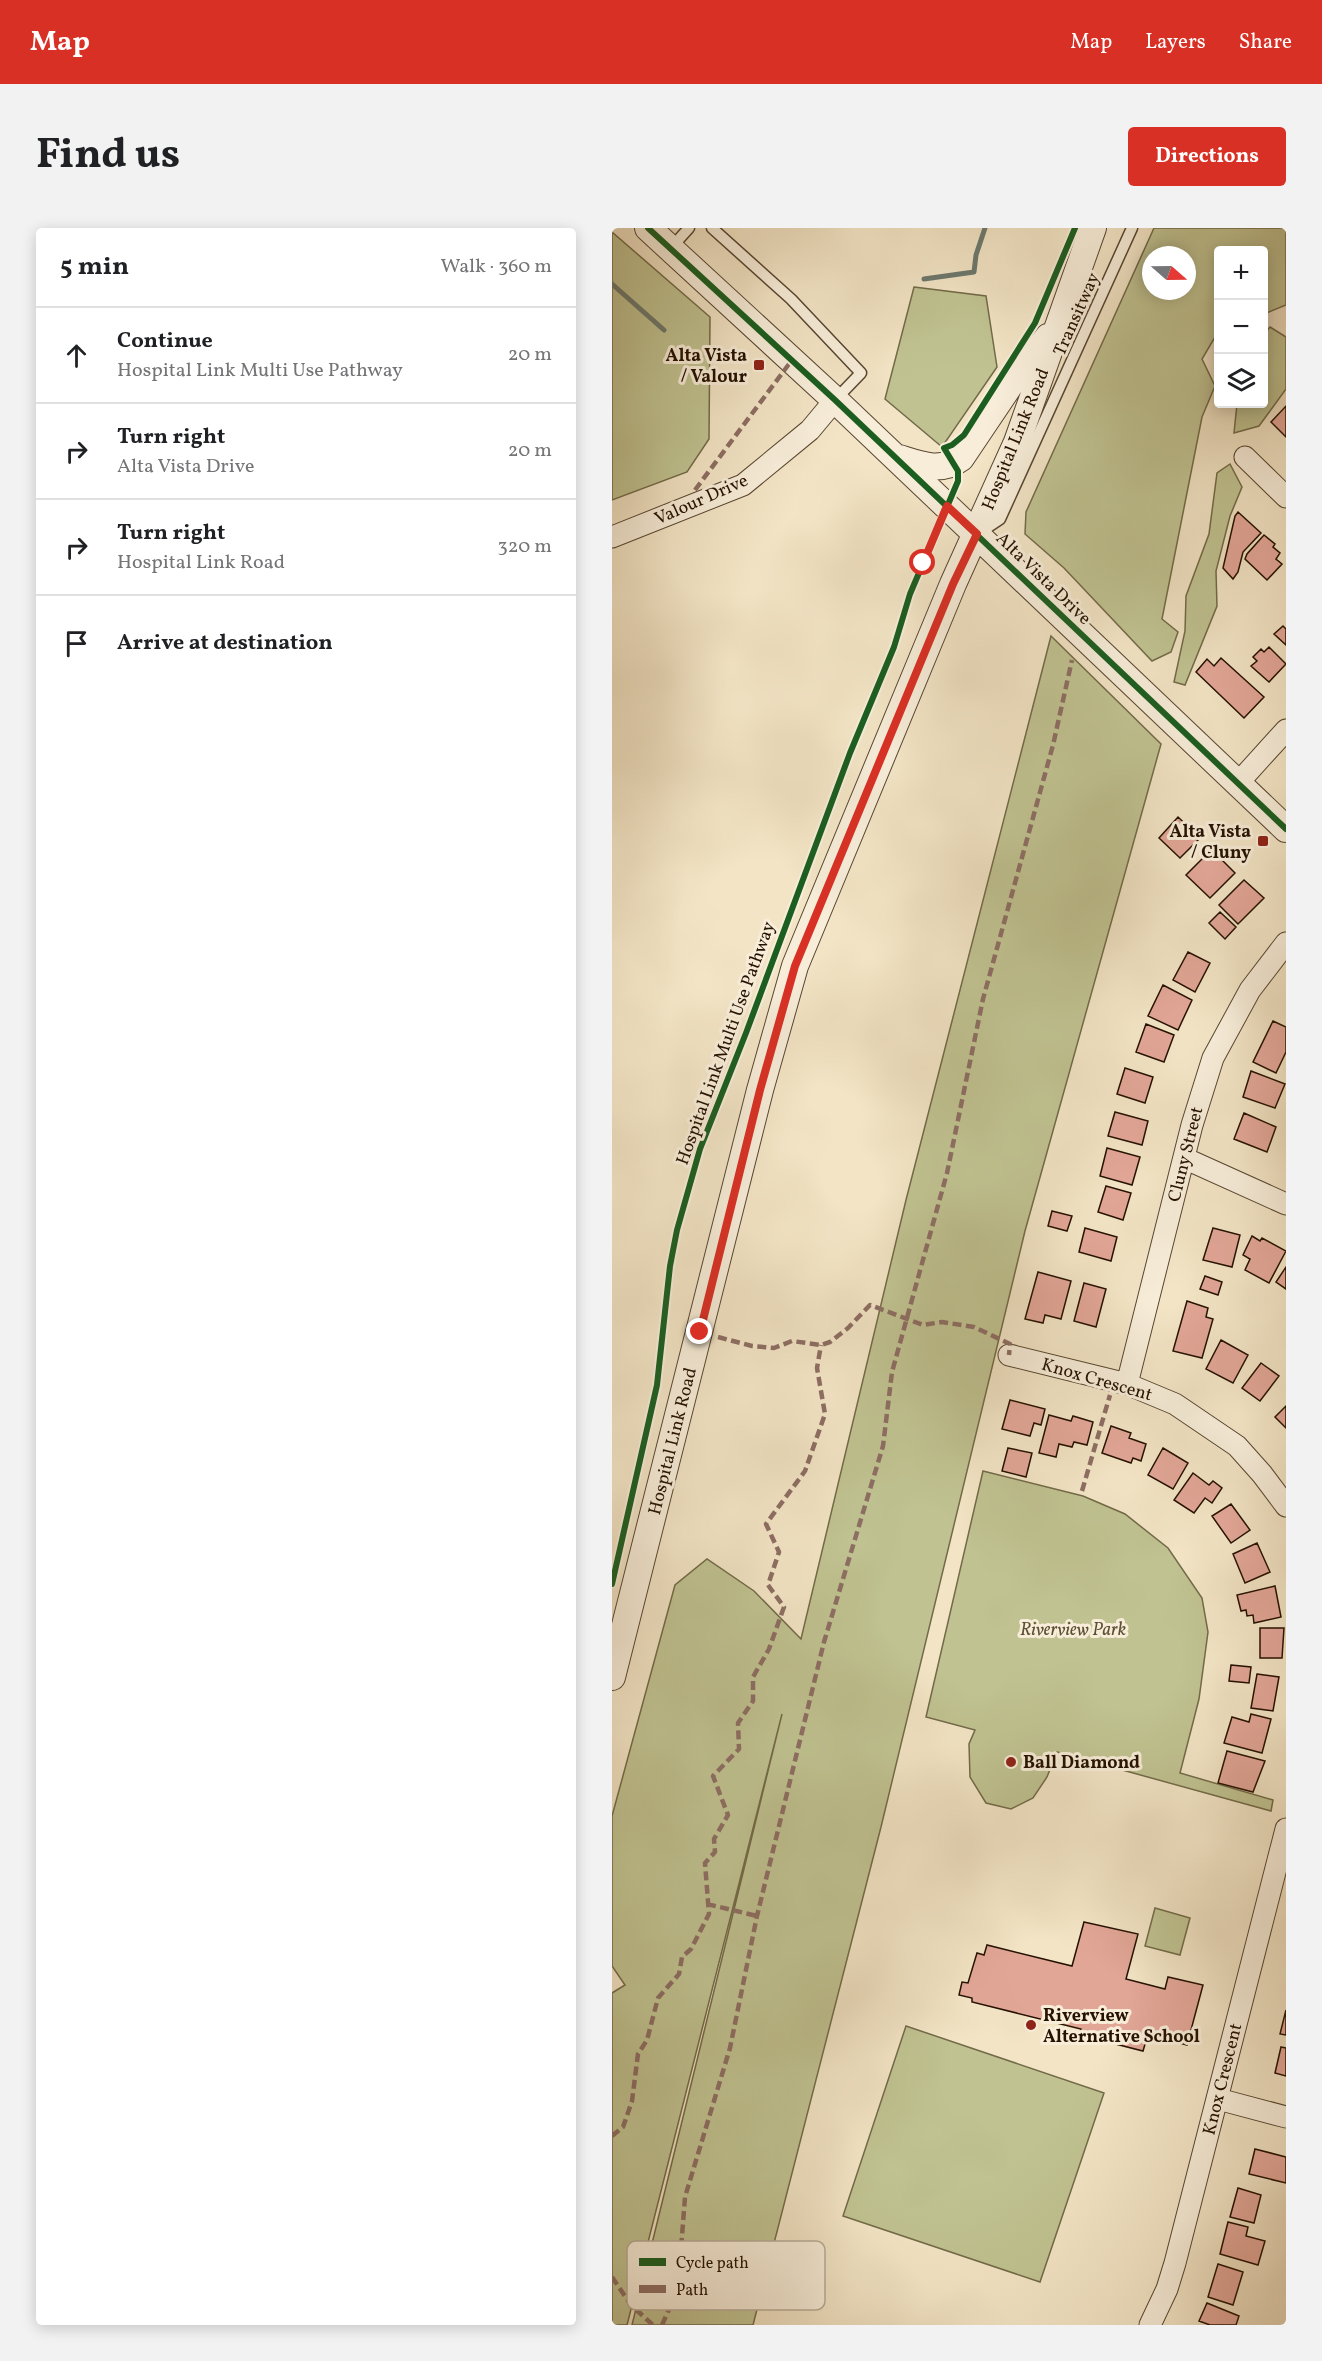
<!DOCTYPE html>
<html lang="en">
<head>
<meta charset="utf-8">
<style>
	body { margin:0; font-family:Vollkorn,serif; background:#f2f2f2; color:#202124 }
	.controls { position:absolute; right:18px; top:18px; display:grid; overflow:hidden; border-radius:6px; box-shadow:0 3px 15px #0003 }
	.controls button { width:54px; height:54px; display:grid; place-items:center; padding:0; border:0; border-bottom:2px solid #e0e0e0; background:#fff; color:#202124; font:30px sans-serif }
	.compass { position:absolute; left:530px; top:18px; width:54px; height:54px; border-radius:50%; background:#fff; box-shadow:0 3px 15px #0003; rotate:110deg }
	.stop { position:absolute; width:18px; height:18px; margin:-14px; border:4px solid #d93025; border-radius:50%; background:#fff }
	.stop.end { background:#d93025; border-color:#fff; box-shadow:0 2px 6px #0008 }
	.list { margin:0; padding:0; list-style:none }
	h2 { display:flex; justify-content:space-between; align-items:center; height:78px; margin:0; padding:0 24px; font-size:26px }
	h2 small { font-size:20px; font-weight:400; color:#757577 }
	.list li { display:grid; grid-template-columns:39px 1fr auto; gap:18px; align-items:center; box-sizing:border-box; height:96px; padding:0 24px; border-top:2px solid #e0e0e0 }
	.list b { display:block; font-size:22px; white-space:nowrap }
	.list p { margin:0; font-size:20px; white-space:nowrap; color:#757577 }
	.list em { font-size:20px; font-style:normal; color:#757577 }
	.icon { flex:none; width:33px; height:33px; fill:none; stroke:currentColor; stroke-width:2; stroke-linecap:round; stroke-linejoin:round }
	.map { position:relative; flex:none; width:674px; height:2097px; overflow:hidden; border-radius:6px }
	header { display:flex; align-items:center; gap:36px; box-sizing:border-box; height:84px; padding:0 30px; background:#d93025; color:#fff }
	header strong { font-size:28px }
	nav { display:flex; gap:33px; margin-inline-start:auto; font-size:21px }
	.intro { display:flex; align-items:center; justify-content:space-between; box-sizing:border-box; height:144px; padding:0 36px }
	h1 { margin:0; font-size:42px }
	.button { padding:15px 27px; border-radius:6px; background:#d93025; color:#fff; font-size:21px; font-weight:700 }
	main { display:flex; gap:36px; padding:0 36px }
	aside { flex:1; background:#fff; border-radius:6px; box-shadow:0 3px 15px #0003 }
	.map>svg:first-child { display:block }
	.green { fill:#c0c291; stroke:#726a48; stroke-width:1.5; fill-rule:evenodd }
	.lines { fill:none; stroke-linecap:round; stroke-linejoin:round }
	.stream { stroke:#6c796e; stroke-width:5 }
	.building { fill:#e2a697; stroke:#251100; stroke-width:1.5 }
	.service-casing { stroke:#584631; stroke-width:13 }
	.minor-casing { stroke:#584631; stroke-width:23 }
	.tertiary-casing { stroke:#584631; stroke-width:28 }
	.service { stroke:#f7edd9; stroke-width:10 }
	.minor { stroke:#f7edd9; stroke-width:21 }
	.tertiary { stroke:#f7edd9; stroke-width:26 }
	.quiet { stroke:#8d6e63; stroke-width:4.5; stroke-dasharray:9 4.5; stroke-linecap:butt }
	.cycleway-casing { stroke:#f7edd9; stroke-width:10 }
	.cycleway { stroke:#1b5e20; stroke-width:6 }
	.route { stroke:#d93025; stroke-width:8 }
	.poi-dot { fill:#8f2418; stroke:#f7edd9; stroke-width:2 }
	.labels { text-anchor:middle; stroke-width:6; stroke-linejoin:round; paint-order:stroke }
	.street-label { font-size:18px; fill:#251100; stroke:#f7edd9 }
	.poi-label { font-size:18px; font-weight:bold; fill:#251100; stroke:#f7edd9; text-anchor:end }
	.park-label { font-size:18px; font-style:italic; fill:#5b4f33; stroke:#f7edd9 }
	.key { fill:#f7edd9; stroke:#b8ab98; stroke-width:1.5 }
	.key-label { font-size:16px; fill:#251100 }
</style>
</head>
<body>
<header>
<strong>Map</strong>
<nav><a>Map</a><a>Layers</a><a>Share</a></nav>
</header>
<div class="intro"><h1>Find us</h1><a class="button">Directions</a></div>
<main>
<aside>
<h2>5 min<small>Walk · 360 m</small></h2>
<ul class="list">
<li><svg class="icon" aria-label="ahead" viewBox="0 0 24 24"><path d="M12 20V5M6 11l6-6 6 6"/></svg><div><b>Continue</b><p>Hospital Link Multi Use Pathway</p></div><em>20 m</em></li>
<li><svg class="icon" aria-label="right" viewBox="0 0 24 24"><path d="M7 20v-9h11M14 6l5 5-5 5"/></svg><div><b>Turn right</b><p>Alta Vista Drive</p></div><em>20 m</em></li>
<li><svg class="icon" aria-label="right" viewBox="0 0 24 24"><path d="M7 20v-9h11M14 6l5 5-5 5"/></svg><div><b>Turn right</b><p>Hospital Link Road</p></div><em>320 m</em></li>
<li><svg class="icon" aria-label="arrive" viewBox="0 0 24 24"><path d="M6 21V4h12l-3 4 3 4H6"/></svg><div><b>Arrive at destination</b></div></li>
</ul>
</aside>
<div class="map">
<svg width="674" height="2097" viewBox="0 0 674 2097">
	<rect width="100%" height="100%" fill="#f2e4c5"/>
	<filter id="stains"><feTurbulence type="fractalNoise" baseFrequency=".00333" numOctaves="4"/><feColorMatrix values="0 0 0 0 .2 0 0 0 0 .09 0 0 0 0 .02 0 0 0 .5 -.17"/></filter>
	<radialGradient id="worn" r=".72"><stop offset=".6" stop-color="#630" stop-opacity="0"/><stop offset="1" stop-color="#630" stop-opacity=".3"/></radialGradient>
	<!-- green -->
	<path class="green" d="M542 0H674V77L652 86V22H606V104L590 131 603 158 590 189 550 391 566 404 559 424 540 433 452 340 413 306 414 284ZM539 27H575V63H539Z
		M0 4 98 89 97 211 75 244 0 272Z
		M302 59 374 68 385 139 330 219 273 171Z
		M658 99 674 109V161L647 198 622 205 625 176H652V106Z
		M618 236 630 259 618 288 604 343 605 378 573 457 562 454 573 403 574 368 597 306 605 245Z
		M439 408 549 516 413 1003 269 1599 141 2097H20L170 1486 15 2097H0V1765L13 1757 0 1738V1588L63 1357 95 1331 142 1363 189 1411 294 972Z
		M371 1243 471 1268 513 1286 556 1320 590 1370 596 1404 587 1471 568 1545 661 1572 659 1583 445 1524 435 1549 421 1570 399 1581 374 1575 358 1549 357 1516 363 1502 314 1489Z
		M543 1680 578 1690 568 1727 533 1718Z
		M294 1798 492 1865 428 2054 231 1988Z"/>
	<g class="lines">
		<!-- stream -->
		<path class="stream" d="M312 51 362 44 364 27 373 0
			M0 56 52 102"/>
	</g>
	<!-- building -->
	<path class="building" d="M674 178V209L659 194Z
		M626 284 649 305 631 324 626 344 621 351 611 340 623 288Z
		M652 307 663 316 661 319 668 325 664 331 670 336 655 352 633 331 635 326Z
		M671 398 674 401V417L662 406Z
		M657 419 674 436 657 454 639 438 645 433 641 429 649 421 652 424Z
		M609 430 652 469 632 490 584 444 595 431 602 438Z
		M566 589 588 610 568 630 547 610Z
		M597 624 603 629 605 627 623 645 598 670 574 647Z
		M632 652 652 670 626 696 607 677Z
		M608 684 624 699 613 711 597 695Z
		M576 724 598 735 583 764 561 752Z
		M551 757 580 772 566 802 536 788Z
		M661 793 674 799V824L664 845 641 834Z
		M534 796 562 807 552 834 524 824Z
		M513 840 541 849 533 875 505 866Z
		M639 843 673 856 663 880 631 869Z
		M503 884 536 893 530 917 496 908Z
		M632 885 664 899 655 924 622 911Z
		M495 920 528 929 520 957 488 948Z
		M494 958 519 965 511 992 486 984Z
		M440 983 460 988 455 1003 436 998Z
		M473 1000 505 1009 499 1033 467 1024Z
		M601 1000 628 1007 620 1039 591 1032Z
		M640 1008 648 1013 650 1010 674 1023 657 1055 633 1042 638 1031 631 1027Z
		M674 1039V1061L664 1054Z
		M426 1044 459 1053 449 1091 433 1087 431 1095 413 1091Z
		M593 1048 610 1054 606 1067 588 1061Z
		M472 1055 494 1061 484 1099 462 1093Z
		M575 1073 596 1080 594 1089 601 1091 590 1130 561 1123Z
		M609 1112 636 1127 621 1155 594 1141Z
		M649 1135 667 1148 648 1173 630 1160Z
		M398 1172 433 1181 429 1197 422 1195 418 1208 390 1201Z
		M674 1178V1200L663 1189Z
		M437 1187 459 1193 461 1188 481 1194 475 1217 462 1214 460 1219 447 1216 444 1229 427 1225Z
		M499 1198 519 1205 517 1210 534 1216 529 1233 521 1230 519 1235 490 1225Z
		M396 1220 420 1225 414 1249 390 1243Z
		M551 1220 576 1235 561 1261 536 1247Z
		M581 1245 597 1257 601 1253 610 1260 600 1275 593 1270 582 1285 562 1272Z
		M619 1276 638 1302 619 1315 600 1288Z
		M645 1315 658 1344 633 1355 621 1326Z
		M663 1358 669 1389 642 1395 641 1387 635 1388 634 1382 629 1383 625 1367Z
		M648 1400H672L670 1430H648Z
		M619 1437 639 1439 637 1455 617 1453Z
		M645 1446 667 1449 661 1483 639 1480Z
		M639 1486 659 1491 650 1525 612 1515 620 1489 637 1494Z
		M615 1523 653 1533 641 1564 606 1555Z
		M472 1694 526 1706 514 1751 553 1761 556 1749 591 1757 575 1817 536 1806 531 1823 468 1807 469 1801 360 1774V1770L347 1767 350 1754 356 1755 365 1725 372 1727 375 1717 460 1738Z
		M674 1782V1807L668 1806Z
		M669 1819 674 1820V1848L663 1845Z
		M643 1921 674 1929V1955L637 1946Z
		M626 1960 649 1967 642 1995 618 1989Z
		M616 1994 636 1999 634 2008 653 2013 646 2037 608 2026Z
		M606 2036 631 2044 621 2077 596 2069Z
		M595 2075 627 2088 624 2097H598L587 2093Z"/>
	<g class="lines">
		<defs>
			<path id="service" d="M100 0 179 71 249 145 223 172
				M59 20 77 0
				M373 301 388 291 520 0"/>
			<path id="minor" d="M633 229 674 269
				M0 309 131 257 198 202 223 172
				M626 555 674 502
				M572 930 674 976
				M397 1127 515 1156 563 1176 625 1218 650 1246 674 1278
				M515 1156 580 897 601 830 638 762 674 715
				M606 1871 674 1889
				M538 2097 555 2061 563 2035 674 1601"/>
			<path id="tertiary" d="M36 0 223 172 674 601
				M287 230C309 237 329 245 349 230L398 157 436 109
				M0 1449 148 862 183 738 341 356 405 214 481 0"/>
		</defs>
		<!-- service casing -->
		<use href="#service" class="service-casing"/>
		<!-- minor casing -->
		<use href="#minor" class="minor-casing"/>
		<!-- tertiary casing -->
		<use href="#tertiary" class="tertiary-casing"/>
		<!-- service -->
		<use href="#service" class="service"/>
		<!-- minor -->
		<use href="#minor" class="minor"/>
		<!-- tertiary -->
		<use href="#tertiary" class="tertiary"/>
		<!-- quiet -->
		<path class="quiet" d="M83 262 180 132
			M106 1109 140 1118 162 1120 180 1113 209 1117 218 1114 236 1100 258 1077 311 1097 330 1094 362 1099 398 1116 397 1127
			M470 1263 498 1167
			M95 1676 145 1688
			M0 1908 11 1899 20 1873 26 1826 35 1812 46 1770 67 1746 70 1729 79 1721 97 1686 93 1635 103 1624 102 1611 116 1587 101 1548 127 1521 126 1495 141 1473V1449L157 1421 172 1379 156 1357 167 1324 154 1296 193 1243 213 1186 205 1140 209 1117
			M0 2049 19 2077 41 2097
			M50 2097 59 2077 68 2034 73 1969 118 1820 145 1688 212 1414 271 1218 280 1144 335 945 371 771 441 517 460 432"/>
		<defs>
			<path id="cycleway" d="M36 0 223 172 674 601
				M0 1356 45 1157 58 1038 65 1002 88 921 134 805 238 525 282 419 298 366 346 253V243L332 220 340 217 352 207 423 95 463 0"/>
		</defs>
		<!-- cycleway casing -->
		<use href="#cycleway" class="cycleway-casing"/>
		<!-- cycleway -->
		<use href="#cycleway" class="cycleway"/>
	</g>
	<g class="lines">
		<!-- route -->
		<path class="route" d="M88 1104 148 862 183 738 341 356 365 306 335 278 311 335"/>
	</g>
	<!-- markers -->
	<g class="poi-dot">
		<rect x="141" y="131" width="12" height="12" rx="3"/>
		<rect x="645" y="607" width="12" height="12" rx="3"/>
		<circle cx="399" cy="1534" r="6"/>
		<circle cx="419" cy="1797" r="6"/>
	</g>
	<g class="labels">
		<!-- street labels -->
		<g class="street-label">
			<text transform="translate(464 86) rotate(-66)" y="6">Transitway</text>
			<text transform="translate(403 211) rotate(-68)" y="6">Hospital Link Road</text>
			<text transform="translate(89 271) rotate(-24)" y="6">Valour Drive</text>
			<text transform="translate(432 350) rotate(44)" y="6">Alta Vista Drive</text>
			<text transform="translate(113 815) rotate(-70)" y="6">Hospital Link Multi Use Pathway</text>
			<text transform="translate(573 926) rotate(-76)" y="6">Cluny Street</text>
			<text transform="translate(485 1151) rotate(16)" y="6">Knox Crescent</text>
			<text transform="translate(60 1213) rotate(-76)" y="6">Hospital Link Road</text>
			<text transform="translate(610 1851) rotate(-76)" y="6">Knox Crescent</text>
		</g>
		<!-- poi labels -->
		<g class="poi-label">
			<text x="135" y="133">Alta Vista<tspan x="135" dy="21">/ Valour</tspan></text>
			<text x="639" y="609">Alta Vista<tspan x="639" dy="21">/ Cluny</tspan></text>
			<text x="411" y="1540" text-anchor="start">Ball Diamond</text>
			<text x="431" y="1793" text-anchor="start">Riverview<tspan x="431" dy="21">Alternative School</tspan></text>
		</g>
		<!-- park labels -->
		<g class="park-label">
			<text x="461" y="1407">Riverview Park</text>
		</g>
	</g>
	<!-- legend -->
	<rect x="15" y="2013" width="198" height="69" rx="9" class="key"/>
	<rect x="27" y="2030" width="27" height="8" fill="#1b5e20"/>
	<rect x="27" y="2057" width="27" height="8" fill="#8d6e63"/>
	<g class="key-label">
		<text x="64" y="2040">Cycle path</text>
		<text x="64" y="2067">Path</text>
	</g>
	<rect width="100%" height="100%" filter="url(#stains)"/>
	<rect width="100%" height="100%" fill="url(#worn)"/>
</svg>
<div class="controls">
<button>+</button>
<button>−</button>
<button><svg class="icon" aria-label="layers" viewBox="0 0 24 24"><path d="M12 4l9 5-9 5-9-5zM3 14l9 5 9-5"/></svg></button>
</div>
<svg class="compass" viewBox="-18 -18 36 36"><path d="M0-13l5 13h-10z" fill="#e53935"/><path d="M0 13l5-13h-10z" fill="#757577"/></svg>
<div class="stop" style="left:311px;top:335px"></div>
<div class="stop end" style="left:88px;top:1104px"></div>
</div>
</main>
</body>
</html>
